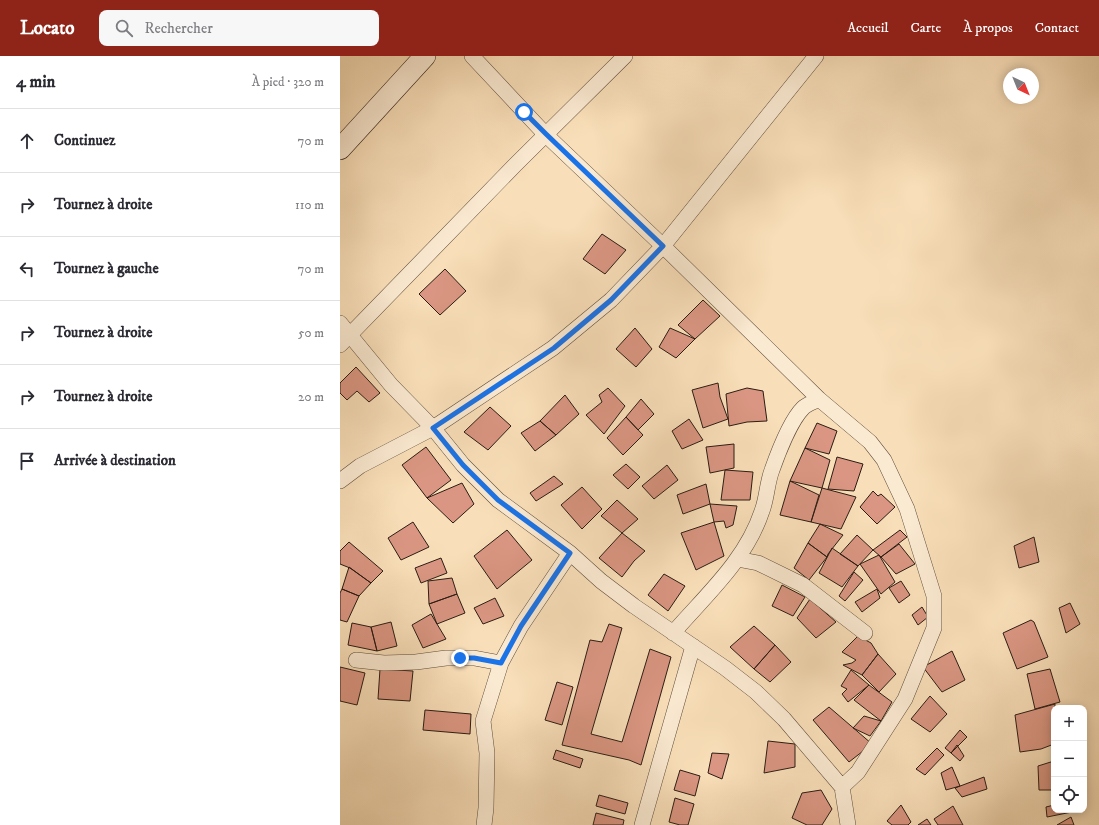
<!DOCTYPE html>
<html lang="fr">
<head>
<meta charset="utf-8">
<style>
	body { margin:0; font-family:"IM FELL DW Pica",serif; background:#f7f7f7; color:#2b2b33 }
	.controls { position:absolute; right:12px; bottom:12px; display:grid; overflow:hidden; border-radius:8px; box-shadow:0 2px 10px #0003 }
	.controls button { width:36px; height:36px; display:grid; place-items:center; padding:0; border:0; border-bottom:1px solid #e1e1e2; background:#fff; color:#2b2b33; font:20px sans-serif }
	.compass { position:absolute; left:663px; top:12px; width:36px; height:36px; border-radius:50%; background:#fff; box-shadow:0 2px 10px #0003; rotate:137deg }
	.stop { position:absolute; width:12px; height:12px; margin:-9px; border:3px solid #1a73e8; border-radius:50%; background:#fff }
	.stop.end { background:#1a73e8; border-color:#fff; box-shadow:0 1px 4px #0008 }
	.list { margin:0; padding:0; list-style:none }
	h2 { display:flex; justify-content:space-between; align-items:center; height:52px; margin:0; padding:0 16px; font-size:17px }
	h2 small { font-size:13px; font-weight:400; color:#7c7c81 }
	.list li { display:grid; grid-template-columns:26px 1fr auto; gap:12px; align-items:center; box-sizing:border-box; height:64px; padding:0 16px; border-top:1px solid #e1e1e2 }
	.list b { display:block; font-size:15px; white-space:nowrap }
	.list em { font-size:13px; font-style:normal; color:#7c7c81 }
	.icon { flex:none; width:22px; height:22px; fill:none; stroke:currentColor; stroke-width:2; stroke-linecap:round; stroke-linejoin:round }
	.map { position:relative; flex:none; width:759px; height:769px; overflow:hidden }
	header { display:flex; align-items:center; gap:24px; box-sizing:border-box; height:56px; padding:0 20px; background:#8f2418; color:#fff }
	header strong { font-size:19px }
	nav { display:flex; gap:22px; margin-inline-start:auto; font-size:14px }
	.search { width:280px; height:36px; background:#f7f7f7; display:flex; align-items:center; gap:10px; box-sizing:border-box; padding:0 14px; border-radius:8px; color:#7c7c81; font-size:15px }
	main { display:flex }
	aside { flex:1; background:#fff }
	.map>svg:first-child { display:block }
	.building { fill:#da9682; stroke:#2a1c13 }
	.lines { fill:none; stroke-linecap:round; stroke-linejoin:round }
	.street-casing { stroke:#5e4d3c; stroke-width:16 }
	.secondary-casing { stroke:#2a1c13; stroke-width:22 }
	.street { stroke:#fbead2; stroke-width:15 }
	.secondary { stroke:#fbead2; stroke-width:21 }
	.route { stroke:#1a73e8; stroke-width:5 }
</style>
</head>
<body>
<header>
<strong>Locato</strong>
<div class="search"><svg class="icon" aria-label="search" viewBox="0 0 24 24"><circle cx="10" cy="10" r="6"/><path d="M15 15l6 6"/></svg>Rechercher</div>
<nav><a>Accueil</a><a>Carte</a><a>À propos</a><a>Contact</a></nav>
</header>
<main>
<aside>
<h2>4 min<small>À pied · 320 m</small></h2>
<ul class="list">
<li><svg class="icon" aria-label="ahead" viewBox="0 0 24 24"><path d="M12 20V5M6 11l6-6 6 6"/></svg><div><b>Continuez</b></div><em>70 m</em></li>
<li><svg class="icon" aria-label="right" viewBox="0 0 24 24"><path d="M7 20v-9h11M14 6l5 5-5 5"/></svg><div><b>Tournez à droite</b></div><em>110 m</em></li>
<li><svg class="icon" aria-label="left" viewBox="0 0 24 24"><path d="M17 20v-9H6M10 6l-5 5 5 5"/></svg><div><b>Tournez à gauche</b></div><em>70 m</em></li>
<li><svg class="icon" aria-label="right" viewBox="0 0 24 24"><path d="M7 20v-9h11M14 6l5 5-5 5"/></svg><div><b>Tournez à droite</b></div><em>50 m</em></li>
<li><svg class="icon" aria-label="right" viewBox="0 0 24 24"><path d="M7 20v-9h11M14 6l5 5-5 5"/></svg><div><b>Tournez à droite</b></div><em>20 m</em></li>
<li><svg class="icon" aria-label="arrive" viewBox="0 0 24 24"><path d="M6 21V4h12l-3 4 3 4H6"/></svg><div><b>Arrivée à destination</b></div></li>
</ul>
</aside>
<div class="map">
<svg width="759" height="769" viewBox="0 0 759 769">
	<rect width="100%" height="100%" fill="#f9dfb9"/>
	<filter id="stains"><feTurbulence type="fractalNoise" baseFrequency=".005" numOctaves="4"/><feColorMatrix values="0 0 0 0 .2 0 0 0 0 .09 0 0 0 0 .02 0 0 0 .5 -.17"/></filter>
	<radialGradient id="worn" r=".72"><stop offset=".6" stop-color="#630" stop-opacity="0"/><stop offset="1" stop-color="#630" stop-opacity=".3"/></radialGradient>
	<!-- building -->
	<path class="building" d="M262 178 286 194 265 218 243 203Z
		M105 213 126 235 100 259 79 238Z
		M363 244 380 260 355 283 338 269Z
		M295 272 312 293 296 311 276 293Z
		M330 272 355 283 336 302 319 291Z
		M16 311 40 337 29 346 17 335 7 344 0 337V327Z
		M378 327 380 341 388 363 363 372 352 334Z
		M268 332 285 350 264 378 246 359 262 346 259 339Z
		M407 332 423 335 427 365 407 366 389 370 386 338Z
		M225 339 239 358 216 379 200 365Z
		M301 343 314 358 298 374 286 361Z
		M150 351 171 370 148 394 124 376Z
		M286 361 303 379 283 399 267 382Z
		M349 363 363 384 342 393 332 375Z
		M200 365 216 379 195 395 181 377Z
		M477 367 497 375 489 398 465 392Z
		M394 388V412L370 417 366 391Z
		M86 391 111 424 87 442 62 409Z
		M465 392 490 404 482 432 450 425Z
		M497 401 523 408 514 435 488 433Z
		M286 408 300 421 288 433 273 419Z
		M327 409 338 424 314 443 302 430Z
		M385 414 413 416 410 444H381Z
		M214 420 223 428 196 445 190 437Z
		M450 425 479 439 471 466 440 459Z
		M122 427 134 448 113 467 87 442Z
		M366 428 370 448 343 458 337 439Z
		M242 431 262 453 242 473 221 449Z
		M482 432 516 441 501 473 471 466Z
		M533 435 538 440 541 438 555 451 537 468 520 451Z
		M277 444 298 463 282 477 261 460Z
		M370 448 397 450 393 469 386 472 384 465 374 466Z
		M73 466 89 491 61 504 48 482Z
		M374 466 384 500 356 514 341 477Z
		M480 468 503 479 488 498 487 501 468 487Z
		M167 474 192 504 157 533 134 500Z
		M560 474 567 481 541 501 533 494Z
		M282 477 305 495 294 505 282 521 259 502Z
		M517 479 533 494 518 510 500 498Z
		M694 481 699 506 679 512 674 490Z
		M9 486 43 515 31 527 10 512 0 508V495Z
		M468 487 487 501 469 524 454 512Z
		M559 488 575 508 556 518 541 501Z
		M492 492 518 510 502 531 479 517Z
		M539 499 555 526 541 538 520 508Z
		M101 502 107 517 81 527 75 512Z
		M9 511 31 527 19 540 2 533Z
		M514 516 523 524 505 545 499 540Z
		M324 518 345 530 328 555 308 539Z
		M112 522 117 538 89 548 88 525Z
		M561 525 570 539 559 547 549 532Z
		M442 529 465 541 453 560 432 550Z
		M2 533 19 540 7 566 0 564V537Z
		M537 533 540 542 522 556 515 546Z
		M117 538 125 557 97 568 89 548Z
		M155 542 164 560 143 568 134 552Z
		M470 543 496 566 476 582 457 562Z
		M730 547 740 568 726 577 719 552Z
		M582 551 588 561 578 569 572 559Z
		M91 558 106 583 83 592 72 569Z
		M691 564 694 566 708 601 677 613 663 577Z
		M51 566 57 590 37 595 31 571Z
		M12 567 31 571 37 595 8 589Z
		M269 568 282 572 251 678 282 686 310 593 331 601 301 709 289 704 222 689 250 584 262 586Z
		M414 570 435 589 414 613 390 591Z
		M518 580 531 587 538 598 522 619 503 609 512 607 516 604 502 596Z
		M435 589 451 606 430 626 414 613Z
		M612 595 625 624 602 636 583 611Z
		M538 598 556 618 539 636 522 619Z
		M0 611 25 617 17 649 0 645Z
		M40 613 73 615 70 645 38 643Z
		M710 613 720 646 695 653 687 618Z
		M511 614 529 629 508 646 502 638 507 633 501 630Z
		M217 626 233 631 222 669 205 664Z
		M529 629 552 646 541 665 514 644Z
		M590 640 607 658 590 676 571 663Z
		M715 648 714 688 701 693 680 696 675 659Z
		M489 651 532 688 509 706 473 664Z
		M85 654 131 658 130 678 83 674Z
		M524 660 541 665 530 680 513 672Z
		M620 674 627 681 611 697 605 692Z
		M428 685 455 688V711L424 717Z
		M617 689 624 700 620 705 611 697Z
		M597 692 604 699 585 719 576 713Z
		M216 694 243 703 240 712 213 703Z
		M372 697 389 698 382 723 368 717Z
		M714 705V734H699L698 710Z
		M612 711 620 730 606 734 601 717Z
		M340 714 360 720 355 740 334 734Z
		M644 721 647 733 622 741 615 732Z
		M481 734 492 753 482 769H467L452 762 462 737Z
		M259 739 288 747 285 758 256 750Z
		M335 742 354 748 348 769H340L329 766Z
		M561 749 571 766 568 769H552L547 765Z
		M714 749V754H732V756L707 761 706 751Z
		M613 750 623 769H598L594 763Z
		M256 757 284 764 283 769H253Z
		M731 761 734 769H717Z
		M587 763 591 769H578Z"/>
	<g class="lines">
		<defs>
			<path id="street" d="M132 0 206 79 323 190 479 343 530 386 544 404 567 453 594 540V572L565 643 518 716 502 731
				M0 267 51 329 93 372 123 409 158 444 230 497 261 525 294 550 385 612 416 636 444 663 502 731 508 769
				M0 289 175 109 285 0
				M0 425 20 410 93 372 213 292 271 244 323 190 476 0
				M397 503 418 507 463 529 525 577
				M333 577C366 539 406 504 422 455 427 442 427 427 432 414 438 397 451 364 463 352 467 348 474 346 479 343
				M16 604 44 607 76 606 106 602H134L161 607
				M144 769 146 752 147 697 143 665 161 607 181 570 230 497
				M302 769 353 590"/>
			<path id="secondary" d="M0 93 85 0"/>
		</defs>
		<!-- street casing -->
		<use href="#street" class="street-casing"/>
		<!-- secondary casing -->
		<use href="#secondary" class="secondary-casing"/>
		<!-- street -->
		<use href="#street" class="street"/>
		<!-- secondary -->
		<use href="#secondary" class="secondary"/>
	</g>
	<g class="lines">
		<!-- route -->
		<path class="route" d="M120 602H134L161 607 181 570 230 497 158 444 123 409 93 372 214 292 271 244 323 190 206 78 184 56"/>
	</g>
	<rect width="100%" height="100%" filter="url(#stains)"/>
	<rect width="100%" height="100%" fill="url(#worn)"/>
</svg>
<div class="controls">
<button>+</button>
<button>−</button>
<button><svg class="icon" aria-label="locate" viewBox="0 0 24 24"><circle cx="12" cy="12" r="6"/><path d="M12 2v4M12 18v4M2 12h4M18 12h4"/></svg></button>
</div>
<svg class="compass" viewBox="-18 -18 36 36"><path d="M0-13l5 13h-10z" fill="#e53935"/><path d="M0 13l5-13h-10z" fill="#7c7c81"/></svg>
<div class="stop" style="left:184px;top:56px"></div>
<div class="stop end" style="left:120px;top:602px"></div>
</div>
</main>
</body>
</html>
